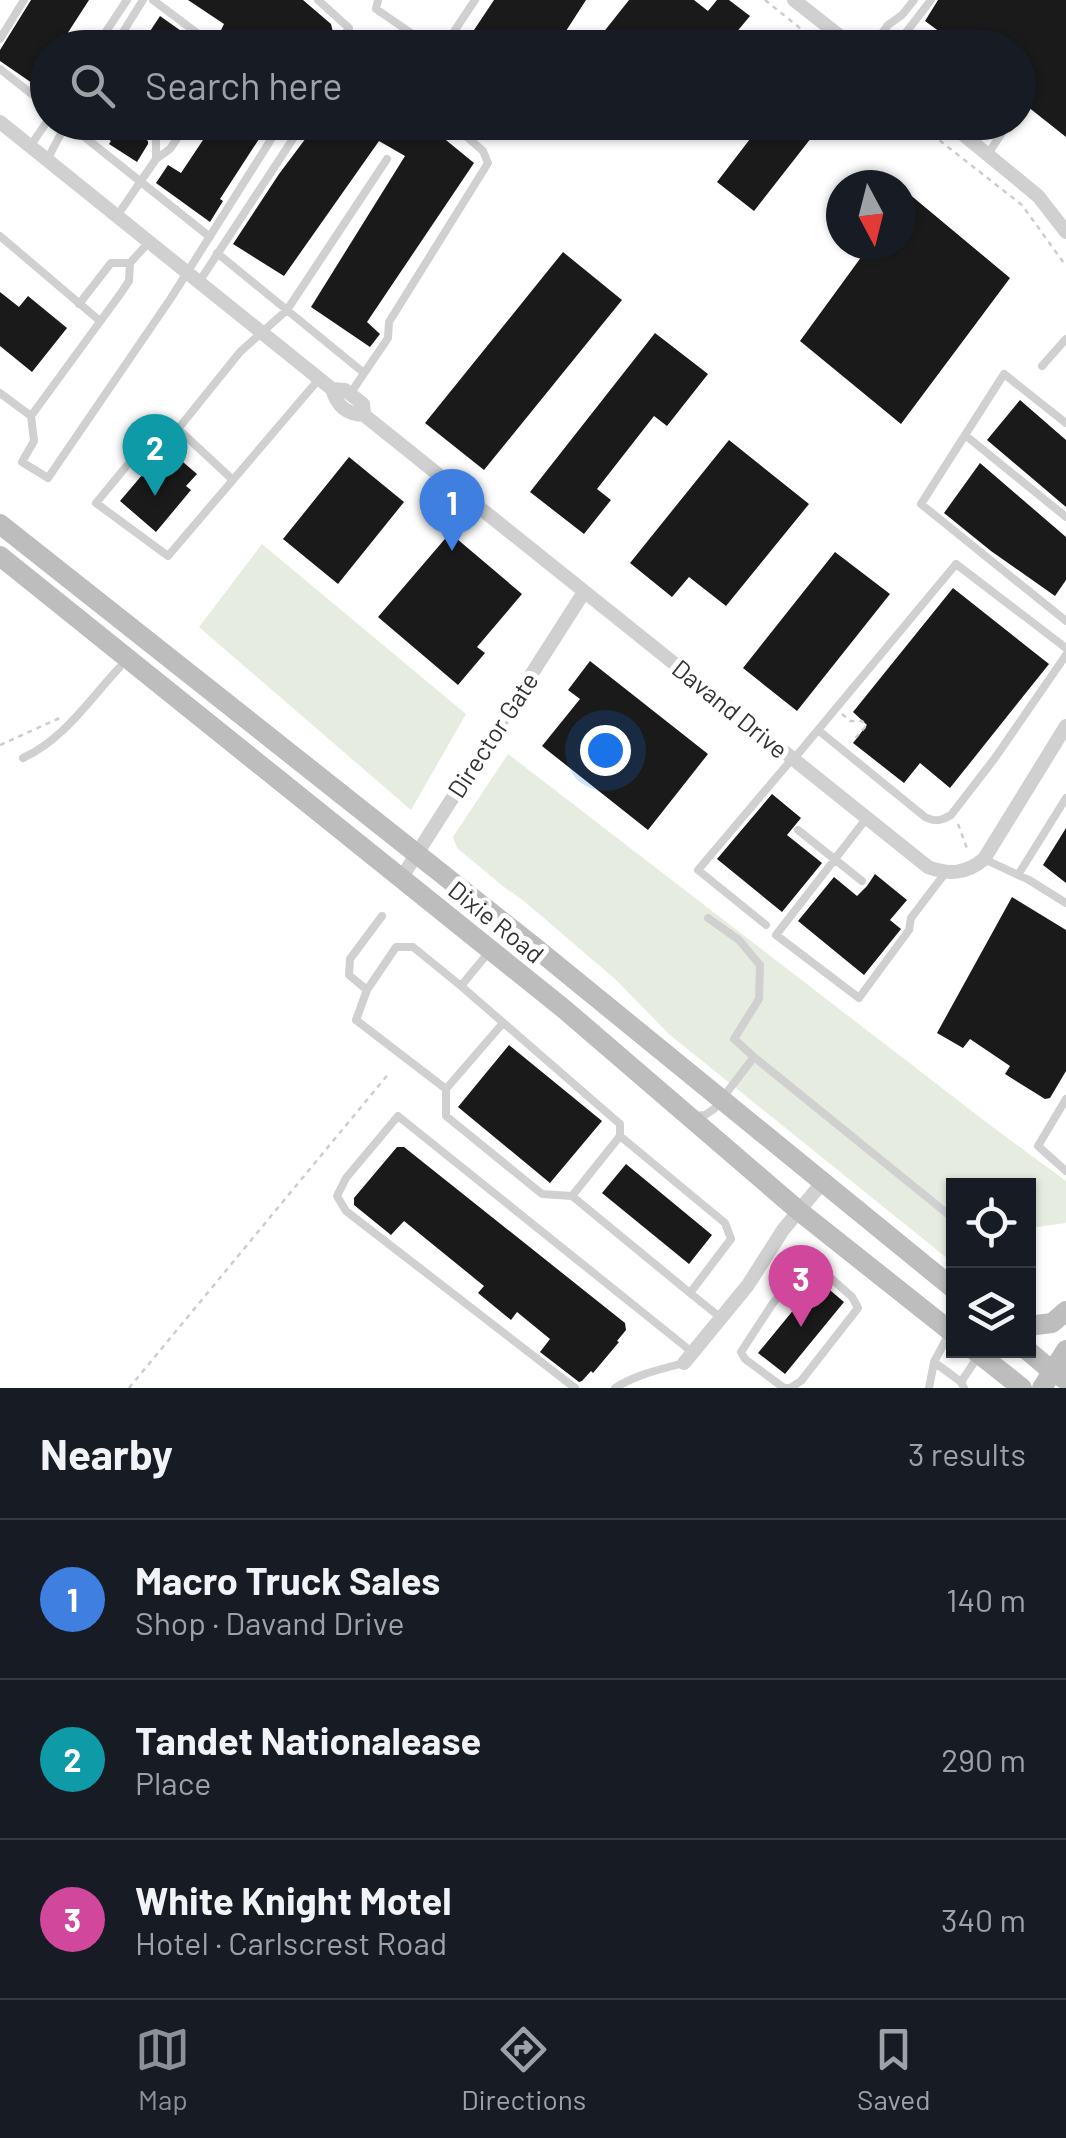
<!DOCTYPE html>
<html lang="en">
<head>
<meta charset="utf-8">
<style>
	body { margin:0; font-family:Barlow,sans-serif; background:#242831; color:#f1f3f6 }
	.controls { position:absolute; right:30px; bottom:30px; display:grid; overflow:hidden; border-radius:0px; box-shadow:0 2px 8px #0004 }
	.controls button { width:90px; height:90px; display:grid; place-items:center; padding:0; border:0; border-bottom:2px solid #363941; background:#171b24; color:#f1f3f6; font:50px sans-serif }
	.compass { position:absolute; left:826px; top:170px; width:90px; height:90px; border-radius:50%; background:#171b24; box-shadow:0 2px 8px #0004; rotate:173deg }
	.you { position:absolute; left:605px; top:750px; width:35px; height:35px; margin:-25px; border:8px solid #fff; border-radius:50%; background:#1a73e8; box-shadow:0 0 0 15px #1a73e833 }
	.badge { display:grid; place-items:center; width:65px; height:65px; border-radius:50%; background:#8c9099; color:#fff; font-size:32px; font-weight:700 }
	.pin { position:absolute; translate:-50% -82px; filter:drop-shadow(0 2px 5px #0008) }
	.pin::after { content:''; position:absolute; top:52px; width:35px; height:30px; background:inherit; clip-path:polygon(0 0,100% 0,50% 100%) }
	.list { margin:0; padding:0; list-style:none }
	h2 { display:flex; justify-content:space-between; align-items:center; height:130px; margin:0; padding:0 40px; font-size:42px }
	h2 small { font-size:32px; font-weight:400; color:#9ea1a6 }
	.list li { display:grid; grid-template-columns:65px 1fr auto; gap:30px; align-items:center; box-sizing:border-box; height:160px; padding:0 40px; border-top:2px solid #363941 }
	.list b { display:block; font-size:38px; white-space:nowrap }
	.list p { margin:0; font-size:32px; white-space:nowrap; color:#9ea1a6 }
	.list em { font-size:32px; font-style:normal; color:#9ea1a6 }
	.icon { flex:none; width:55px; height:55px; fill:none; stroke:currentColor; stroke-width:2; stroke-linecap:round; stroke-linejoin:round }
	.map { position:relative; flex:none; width:1066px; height:1388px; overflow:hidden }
	.search { position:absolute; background:#171b24; box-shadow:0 2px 8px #0004; left:30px; right:30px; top:30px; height:110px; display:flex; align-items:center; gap:25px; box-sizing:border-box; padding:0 35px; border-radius:55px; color:#9ea1a6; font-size:38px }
	.sheet { height:610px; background:#171b24 }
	nav { display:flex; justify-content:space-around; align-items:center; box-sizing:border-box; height:140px; border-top:2px solid #363941; background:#171b24; font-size:28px; color:#9ea1a6 }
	nav a { display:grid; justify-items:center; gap:5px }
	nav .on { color:#8c9099 }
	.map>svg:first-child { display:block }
	.green { fill:#e6ecdf }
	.building { fill:#1a1a1a }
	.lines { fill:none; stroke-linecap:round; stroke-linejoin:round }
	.path { stroke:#cdcdcd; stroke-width:2.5; stroke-dasharray:5 5; stroke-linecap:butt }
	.service { stroke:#d0d0d0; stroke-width:8 }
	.minor { stroke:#d0d0d0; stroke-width:14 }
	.secondary { stroke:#bdbdbd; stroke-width:20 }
	.labels { text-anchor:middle; stroke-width:10; stroke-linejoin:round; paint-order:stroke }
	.street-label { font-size:25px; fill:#333; stroke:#fff }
</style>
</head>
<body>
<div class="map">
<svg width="1066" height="1388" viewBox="0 0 1066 1388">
	<rect width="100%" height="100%" fill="#fff"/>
	<!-- green -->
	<path class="green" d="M262 544 466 714 411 810 199 627Z
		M508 754 990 1125 1066 1181V1223L1029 1228 1028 1186H954L953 1263 670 1035 615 979 524 901 504 887 457 848 453 837Z"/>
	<!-- building -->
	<path class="building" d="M31 0H89L58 48H48V94L0 61V50Z
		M188 0H303L331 24 334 36 327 48H248L221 30 224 24Z
		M494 0H586L555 48H483L486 43 472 33Z
		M629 0H694L708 11 717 0H729L750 16 735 34 739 36 730 48H591Z
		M938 0H1066V137L1018 99V48H954L938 34 940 32 925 21Z
		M160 16 198 43 194 48H139Z
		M82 122H145L138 134 148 141V144L137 162 109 144 111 141Z
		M215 122H270L220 199 223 201 210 222 156 183 168 165 181 173Z
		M318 122H424L474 163 367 322 380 334 370 347 311 307 405 156 379 141 284 276 233 244 279 174Z
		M763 122H830L819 136 815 133 754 211 717 182Z
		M908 193 1010 278 901 424 800 341 870 245H901V203Z
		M563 252 622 300 484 470 425 423Z
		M0 292 19 307 28 296 67 328 32 372 0 346Z
		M655 333 708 374 667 426 654 416 597 489 611 500 584 534 530 492Z
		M1020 400 1066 440V507L987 440Z
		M729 440 809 504 726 606 689 577 672 597 630 563Z
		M170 451 197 474 186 486 191 490 156 532 120 501 154 461 158 465Z
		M349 457 404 502 338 584 283 539Z
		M980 463 1066 537V580L1055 596 991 551 944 513Z
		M450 533 522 594 477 647 485 653 458 685 378 617Z
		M835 552 890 594 797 711 743 668Z
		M953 588 1049 664 950 788 920 763 904 783 853 743 867 725 853 712Z
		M590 661 708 754 648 830 542 746 580 699 568 690Z
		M772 794 801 818 787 835 822 863 782 912 717 859Z
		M1066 828V883L1043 865Z
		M875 874 907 900 890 920 901 929 864 975 798 921 834 877 857 896 867 886Z
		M1012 897 1066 930V1071L1050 1098 1045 1099 1005 1074 1010 1066 970 1039 963 1048 937 1033Z
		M509 1045 602 1121 550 1183 458 1107Z
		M397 1147H404L625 1323 626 1330 617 1341 619 1342 593 1373 591 1371 582 1381 579 1382 540 1352 550 1339 517 1312 511 1320 478 1293 484 1286 404 1221 391 1235 354 1205V1198Z
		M626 1164 712 1235 689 1264 602 1193Z
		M818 1280 844 1302 785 1374 758 1353Z"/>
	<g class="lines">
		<!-- path -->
		<path class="path" d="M765 0 825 48
			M916 122 1022 205 1066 266
			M842 714 850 721H862L866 726 852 742
			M0 745 62 717
			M958 824 968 851
			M129 1388 390 1072"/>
		<!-- service -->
		<path class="service" d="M153 0 217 48
			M318 0 349 28 335 48
			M378 0 376 9 433 48
			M0 39 24 0
			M95 48 127 0
			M113 48 143 0
			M443 48 475 0
			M871 48 888 25 902 15 914 0
			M894 48 931 0
			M0 69 48 107
			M67 123 210 237
			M31 145 48 120
			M988 154 1009 122
			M156 159 170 149 188 122
			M47 160 67 122
			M117 216 156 159V136L165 122
			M0 236 100 321
			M217 253 364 373
			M199 282 304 122
			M79 304 111 263H130
			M1042 366 1066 339
			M319 379 168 556 96 503 153 434 178 429 240 352 287 310 387 159
			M0 393 31 416 121 293 129 281 130 263 149 242
			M350 394 388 338 389 322 488 163 483 151 450 122
			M31 416 34 441 22 462 48 478 171 298 282 122
			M1066 423 1004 374 921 504 1066 621
			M178 429 233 480
			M965 435 1066 517
			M818 730 925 817C935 822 941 821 951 815L995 758 1066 655
			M23 758C64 739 89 700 119 668
			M793 760 956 564 1066 648
			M866 819 776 935 859 998 909 930 911 918 946 872
			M798 830 862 881
			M984 859 1029 880 1066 903
			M1018 875 1066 798
			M708 918 739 940 760 965 759 999 734 1039 754 1057
			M766 925 698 870 792 759
			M488 953 461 986 620 1124V1136
			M461 986 413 947H396L367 990 356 1020 446 1089V1116L542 1194 572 1196
			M367 990 349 975 350 959 382 916
			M446 1089 503 1023
			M1066 1099 1038 1146 1066 1171
			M693 1116 705 1115 714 1109 754 1057 954 1219
			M807 1261 814 1263 852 1297 858 1308 801 1381 790 1388H784L745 1359 741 1352 773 1303 786 1289 792 1270 799 1263Z
			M690 1293 572 1196 620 1136 725 1223 731 1239 690 1293 721 1318
			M934 1362 961 1382 964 1388
			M961 1382 979 1355
			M575 1388 346 1211 337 1196 346 1178 398 1116 692 1352
			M615 1388C635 1375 661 1369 684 1363
			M929 1388 934 1362 950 1332"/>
		<!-- minor -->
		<path class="minor" d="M794 0 855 48
			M0 122 332 389C337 406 346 414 364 415L928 867C949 875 966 874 984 859L1066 726
			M948 122 1038 196 1066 232
			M332 389 345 390 363 404 364 415
			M402 877 584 592
			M684 1363 748 1285 783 1230 822 1183"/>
		<!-- secondary -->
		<path class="secondary" d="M0 524 537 949 954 1289
			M0 556 564 1009 799 1211 954 1334
			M1028 1326 1052 1323 1066 1311
			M974 1350 1022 1388
			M1027 1350 1053 1372 1066 1380
			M1042 1388 1066 1350"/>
	</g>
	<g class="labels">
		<!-- street labels -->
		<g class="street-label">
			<text transform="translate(730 709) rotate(39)" y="9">Davand Drive</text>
			<text transform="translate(493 735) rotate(-57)" y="9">Director Gate</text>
			<text transform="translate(496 922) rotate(39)" y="9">Dixie Road</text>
		</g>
	</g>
</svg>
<div class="controls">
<button><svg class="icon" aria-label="locate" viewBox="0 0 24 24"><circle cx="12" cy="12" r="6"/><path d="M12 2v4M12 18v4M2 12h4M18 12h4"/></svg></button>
<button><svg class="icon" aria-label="layers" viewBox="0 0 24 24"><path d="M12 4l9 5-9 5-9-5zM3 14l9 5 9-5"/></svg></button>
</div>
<svg class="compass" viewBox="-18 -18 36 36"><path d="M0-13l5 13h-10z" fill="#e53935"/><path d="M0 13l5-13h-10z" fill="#9ea1a6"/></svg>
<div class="you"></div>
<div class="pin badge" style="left:452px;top:551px;background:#3f7fe0">1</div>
<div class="pin badge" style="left:155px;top:496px;background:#0f9aa8">2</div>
<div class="pin badge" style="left:801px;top:1327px;background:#d1479c">3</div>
<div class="search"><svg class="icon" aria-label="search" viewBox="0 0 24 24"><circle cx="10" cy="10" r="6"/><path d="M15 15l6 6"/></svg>Search here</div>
</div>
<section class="sheet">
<h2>Nearby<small>3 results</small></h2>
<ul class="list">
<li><span class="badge" style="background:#3f7fe0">1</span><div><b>Macro Truck Sales</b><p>Shop · Davand Drive</p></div><em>140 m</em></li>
<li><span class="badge" style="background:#0f9aa8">2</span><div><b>Tandet Nationalease</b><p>Place</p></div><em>290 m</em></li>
<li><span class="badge" style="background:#d1479c">3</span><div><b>White Knight Motel</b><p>Hotel · Carlscrest Road</p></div><em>340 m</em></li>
</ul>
</section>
<nav>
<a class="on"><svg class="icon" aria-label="map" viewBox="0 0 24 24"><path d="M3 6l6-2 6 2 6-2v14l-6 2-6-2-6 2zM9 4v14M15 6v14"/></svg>Map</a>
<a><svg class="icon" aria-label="directions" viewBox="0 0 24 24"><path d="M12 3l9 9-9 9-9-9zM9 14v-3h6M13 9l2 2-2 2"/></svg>Directions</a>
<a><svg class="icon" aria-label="saved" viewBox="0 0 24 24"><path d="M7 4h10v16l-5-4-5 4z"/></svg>Saved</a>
</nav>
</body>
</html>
